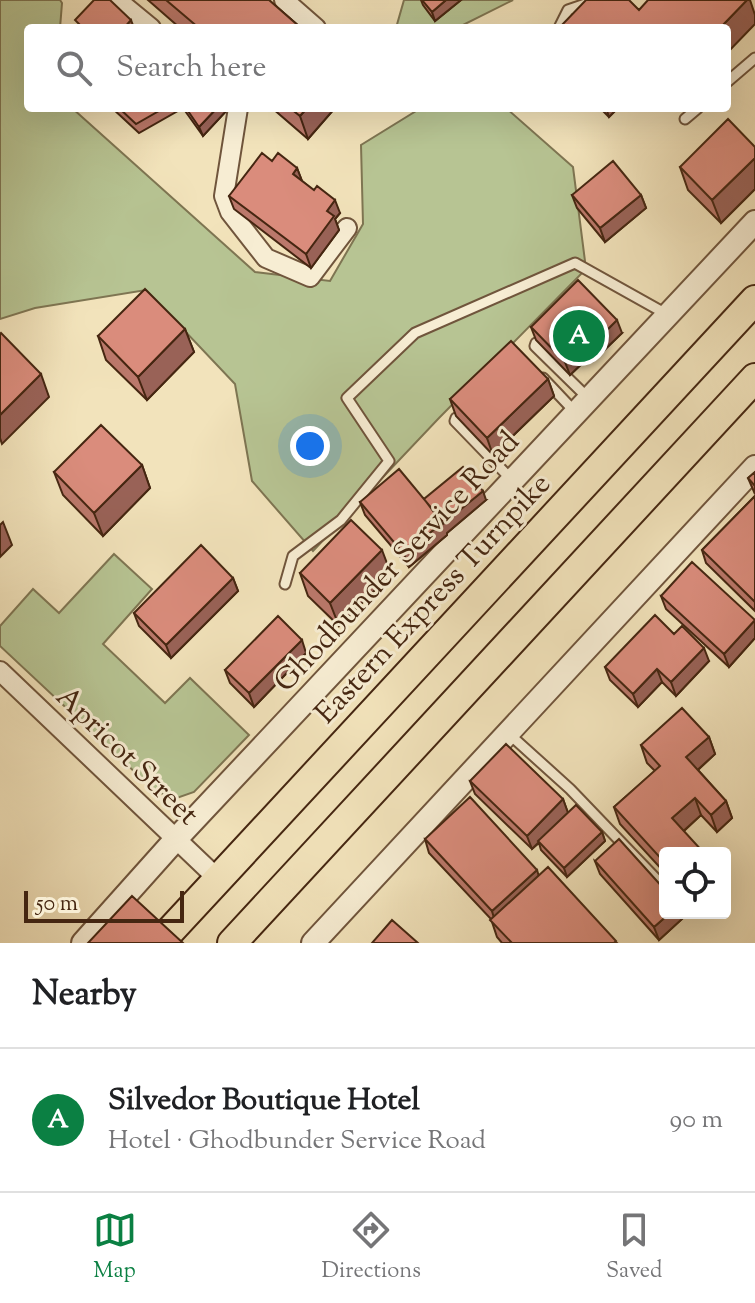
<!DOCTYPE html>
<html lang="en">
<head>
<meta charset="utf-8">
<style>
	body { margin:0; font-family:"Sorts Mill Goudy",serif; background:#f6f6f6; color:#202124 }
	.controls { position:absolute; right:24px; bottom:24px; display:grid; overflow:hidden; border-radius:8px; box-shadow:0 8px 32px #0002 }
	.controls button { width:72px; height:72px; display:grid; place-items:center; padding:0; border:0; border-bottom:2px solid #e0e0e0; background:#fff; color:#202124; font:40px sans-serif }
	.scale { position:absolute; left:24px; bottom:20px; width:160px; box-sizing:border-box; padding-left:8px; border:4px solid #452611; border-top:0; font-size:22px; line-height:28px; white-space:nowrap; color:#452611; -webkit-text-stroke:6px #f7edd3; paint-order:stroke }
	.you { position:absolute; left:310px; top:446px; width:28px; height:28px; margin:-20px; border:6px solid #fff; border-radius:50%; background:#1a73e8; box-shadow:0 0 0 12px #1a73e833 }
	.badge { display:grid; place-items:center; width:52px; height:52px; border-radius:50%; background:#0b8043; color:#fff; font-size:26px; font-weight:700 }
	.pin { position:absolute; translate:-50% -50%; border:4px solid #fff; box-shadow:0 2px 8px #0006 }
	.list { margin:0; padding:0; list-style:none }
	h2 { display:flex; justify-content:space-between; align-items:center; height:104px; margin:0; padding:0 32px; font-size:34px }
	h2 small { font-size:26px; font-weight:400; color:#757577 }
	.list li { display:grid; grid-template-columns:52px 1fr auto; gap:24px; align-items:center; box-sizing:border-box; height:144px; padding:0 32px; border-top:2px solid #e0e0e0 }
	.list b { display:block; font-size:30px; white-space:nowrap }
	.list p { margin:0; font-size:26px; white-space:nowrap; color:#757577 }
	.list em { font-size:26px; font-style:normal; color:#757577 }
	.icon { flex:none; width:44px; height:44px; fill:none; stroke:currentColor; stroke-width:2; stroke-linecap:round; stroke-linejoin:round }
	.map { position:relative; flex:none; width:755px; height:943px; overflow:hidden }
	.search { position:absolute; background:#fff; box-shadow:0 8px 32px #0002; left:24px; right:24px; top:24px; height:88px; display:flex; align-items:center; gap:20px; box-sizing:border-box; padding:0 28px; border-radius:8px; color:#757577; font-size:30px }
	.sheet { height:248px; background:#fff }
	nav { display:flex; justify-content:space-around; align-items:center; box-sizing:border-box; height:112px; border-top:2px solid #e0e0e0; background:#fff; font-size:22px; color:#757577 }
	nav a { display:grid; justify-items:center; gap:4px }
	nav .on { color:#0b8043 }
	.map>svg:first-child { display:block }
	.green { fill:#b7c493; stroke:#7e7552; stroke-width:2 }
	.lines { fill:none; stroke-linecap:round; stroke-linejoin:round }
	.service-casing { stroke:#70553c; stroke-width:13 }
	.minor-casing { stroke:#70553c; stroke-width:22 }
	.tertiary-casing { stroke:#70553c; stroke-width:26 }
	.primary-casing { stroke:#452611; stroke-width:32 }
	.service { stroke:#f7edd3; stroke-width:9 }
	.minor { stroke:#f7edd3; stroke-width:18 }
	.tertiary { stroke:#f7edd3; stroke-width:22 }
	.primary { stroke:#f2e3bb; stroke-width:28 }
	.wall { fill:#bb786b; stroke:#452611; stroke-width:2 }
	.shaded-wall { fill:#996257; stroke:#452611; stroke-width:2 }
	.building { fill:#da8c7c; stroke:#452611; stroke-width:2 }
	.labels { text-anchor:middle; stroke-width:6; stroke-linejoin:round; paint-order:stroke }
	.street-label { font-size:30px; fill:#452611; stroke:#f7edd3 }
</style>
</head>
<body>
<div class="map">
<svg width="755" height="943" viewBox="0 0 755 943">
	<rect width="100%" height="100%" fill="#f2e3bb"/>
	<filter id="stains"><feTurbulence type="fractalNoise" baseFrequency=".0025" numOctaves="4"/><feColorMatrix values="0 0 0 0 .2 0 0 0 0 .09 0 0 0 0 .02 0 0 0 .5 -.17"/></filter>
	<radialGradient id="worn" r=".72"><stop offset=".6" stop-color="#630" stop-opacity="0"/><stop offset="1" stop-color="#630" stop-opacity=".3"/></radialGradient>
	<!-- green -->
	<path class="green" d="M0 0H60L62 3 60 28H28V108H72L255 272 330 281 363 224 361 145 421 108H506L573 167 586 269 439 418 313 551 252 481 235 384 146 290 35 308 0 319Z
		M404 0H513L457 28H396Z
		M114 554 152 589 103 644 165 703 190 678 249 735 194 792 174 799 154 790 0 646V626L33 589 59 613Z"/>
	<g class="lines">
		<defs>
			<path id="service" d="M559 28 568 10 597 0
				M727 82 755 58
				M685 119 698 108
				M536 343 535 346 587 397
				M543 378 576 413
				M456 418 455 421 512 480
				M285 584 293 556 341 520 389 461 347 398 415 333 575 263 668 315
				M508 733 570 789 665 888"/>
			<path id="minor" d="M117 0 151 28
				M284 0 316 28
				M238 108 224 196 230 212 266 258 310 277 347 228
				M0 671 218 879"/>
			<path id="tertiary" d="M83 943 176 839 755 222
				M313 943 755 467"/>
			<path id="primary" d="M159 943 755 300
				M232 943 755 378"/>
		</defs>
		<!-- service casing -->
		<use href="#service" class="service-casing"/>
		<!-- minor casing -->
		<use href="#minor" class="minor-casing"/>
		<!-- tertiary casing -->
		<use href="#tertiary" class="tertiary-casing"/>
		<!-- primary casing -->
		<use href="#primary" class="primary-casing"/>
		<!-- service -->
		<use href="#service" class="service"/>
		<!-- minor -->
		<use href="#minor" class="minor"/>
		<!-- tertiary -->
		<use href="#tertiary" class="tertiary"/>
		<!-- primary -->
		<use href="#primary" class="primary"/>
	</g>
	<!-- wall -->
	<path class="wall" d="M148 0H269L301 28H180Z
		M421 0H461L435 21 423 5Z
		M112 108H183L139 133Z
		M183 108H229L203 136Z
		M272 108H335L308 139Z
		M600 108H618L609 117Z
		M755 147V189L721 223 688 190 680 167Z
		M272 161 297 168 302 181 340 213 335 219 339 230 311 268 234 209 229 196Z
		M572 195H641L646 208 605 242 577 208Z
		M531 327 622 333 593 361 589 357 570 375 536 340Z
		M185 329 194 352 147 400 106 360 98 336Z
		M548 379 554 396 493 455 456 416 450 399Z
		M142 465 150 488 103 536 63 495 54 472Z
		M755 472V494L748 478Z
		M755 496V611L706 563 702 550Z
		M424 499 486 500 447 533V535L409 567 365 515 360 502Z
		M300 573 391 574 339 626 308 596Z
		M233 578 238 591 171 658 139 626 134 613Z
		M661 596 755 620V638L729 667 666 609Z
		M674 634 709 661 676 696 662 682 638 707 610 680 605 667Z
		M306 653 254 707 230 683 225 670Z
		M709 737 715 754 698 770 726 801 732 818 717 832 701 815 684 831 665 853V873L620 824 614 807 655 771 647 763 641 745Z
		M470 781 563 799 568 813 602 832 605 841 567 877 541 850 539 843 532 849 475 794Z
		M425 839 539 875 617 943H502L497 937 491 919 429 853Z
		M595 861 665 913H681L683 918 659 940 600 874Z"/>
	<!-- shaded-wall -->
	<path class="shaded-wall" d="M446 0H461L435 21 432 12Z
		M747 0H750L755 15V24L727 53V28H720Z
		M131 20 134 28H124Z
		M217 108H229L203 136 199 127Z
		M307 108H335L308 139 300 116Z
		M606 108H618L609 117Z
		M755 158V189L721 223 712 200Z
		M297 168 302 181 293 174Z
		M641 195 646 208 605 242 600 228Z
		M335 200 340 213 335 219 339 230 311 268 306 254 327 211Z
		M617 320 622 333 593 361 589 348Z
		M185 329 194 352 147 400 138 377Z
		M584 343 589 357 570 375 565 362Z
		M41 374 49 397 2 444 0 438V415Z
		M548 379 554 396 493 455 487 438Z
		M142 465 150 488 103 536 94 513Z
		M483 491 486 500 447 533V535L409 567 404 554 443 522Z
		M3 522 12 545 0 557V525Z
		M382 550 391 574 339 626 330 603Z
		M233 578 238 591 171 658 166 645Z
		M755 620V638L729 667 724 654Z
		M302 640 306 653 254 707 249 693Z
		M704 648 709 661 676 696 671 682Z
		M657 669 662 682 638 707 633 694Z
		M709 737 715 754 693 774 686 757Z
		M695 798 701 815 679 835 672 818Z
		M563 799 568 813 532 849 527 836Z
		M726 801 732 818 717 832 711 815Z
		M602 832 605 841 567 877 564 868Z
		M537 870 541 883 496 925 492 911Z
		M670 913H681L683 918 659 940 654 927Z"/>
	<!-- building -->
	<path class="building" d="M94 0H110L131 20 124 28H83L75 20Z
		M166 0H269L301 28H199Z
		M422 0H446L432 12Z
		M586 0H629L639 10 648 0H747L720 28H559Z
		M119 108H164L136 124Z
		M186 108H217L199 127Z
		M290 108H307L300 116Z
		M728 119 755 147V158L712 200 680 167Z
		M262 153 272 161 278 153 297 168 293 174 314 190 317 186 335 200 327 211 334 216 306 254 229 196Z
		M613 161 641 195 600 228 572 195Z
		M578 280 617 320 589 348 584 343 565 362 531 327Z
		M145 289 185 329 138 377 98 336Z
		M1 333 41 374 0 415V334Z
		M511 341 548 379 487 438 450 399Z
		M101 425 142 465 94 513 54 472Z
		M463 467 483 491 443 524 424 499Z
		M399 469 443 522 404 554 360 502Z
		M755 472V486L748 478Z
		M755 496V602L702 550Z
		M351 520 382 550 330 603 300 573Z
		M201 545 233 578 166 645 134 613Z
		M692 562 755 620 724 654 661 596Z
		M655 615 674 634 682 626 704 648 671 682 657 669 633 694 605 667Z
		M278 616 302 640 249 693 225 670Z
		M682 708 709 737 686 757 726 801 711 815 695 798 672 818 704 853H665V863L614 807 660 766 641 745Z
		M506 744 563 799 527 836 470 781Z
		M470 797 537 870 492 911 425 839Z
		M576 805 602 832 564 868 538 841Z
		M619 839 665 890V913H670L654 927 595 861Z
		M548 867 616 941 614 943H512L490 920Z
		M132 896 183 943H88Z
		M392 920 418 943H372Z"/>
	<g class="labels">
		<!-- street labels -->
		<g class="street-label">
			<text transform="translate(396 561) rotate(-47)" y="10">Ghodbunder Service Road</text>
			<text transform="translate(432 598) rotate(-47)" y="10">Eastern Express Turnpike</text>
			<text transform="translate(128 755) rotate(44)" y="10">Apricot Street</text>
		</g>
	</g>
	<rect width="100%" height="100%" filter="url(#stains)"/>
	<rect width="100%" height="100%" fill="url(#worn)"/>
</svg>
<div class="controls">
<button><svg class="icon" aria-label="locate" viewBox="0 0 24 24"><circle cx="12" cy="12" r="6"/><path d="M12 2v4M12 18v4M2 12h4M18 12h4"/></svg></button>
</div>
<div class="scale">50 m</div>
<div class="you"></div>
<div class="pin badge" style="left:579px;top:336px">A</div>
<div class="search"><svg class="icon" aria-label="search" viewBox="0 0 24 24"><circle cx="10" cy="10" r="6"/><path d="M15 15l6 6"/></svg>Search here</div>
</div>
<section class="sheet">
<h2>Nearby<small></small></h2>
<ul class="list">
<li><span class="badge">A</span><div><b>Silvedor Boutique Hotel</b><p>Hotel · Ghodbunder Service Road</p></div><em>90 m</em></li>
</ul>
</section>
<nav>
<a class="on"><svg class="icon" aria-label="map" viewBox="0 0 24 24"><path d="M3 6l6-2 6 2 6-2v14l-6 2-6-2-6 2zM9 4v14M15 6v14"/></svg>Map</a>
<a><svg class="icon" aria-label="directions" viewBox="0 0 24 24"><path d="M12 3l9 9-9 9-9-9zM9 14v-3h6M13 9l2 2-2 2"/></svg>Directions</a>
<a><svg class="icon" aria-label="saved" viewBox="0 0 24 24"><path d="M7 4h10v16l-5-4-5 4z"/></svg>Saved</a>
</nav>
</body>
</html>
